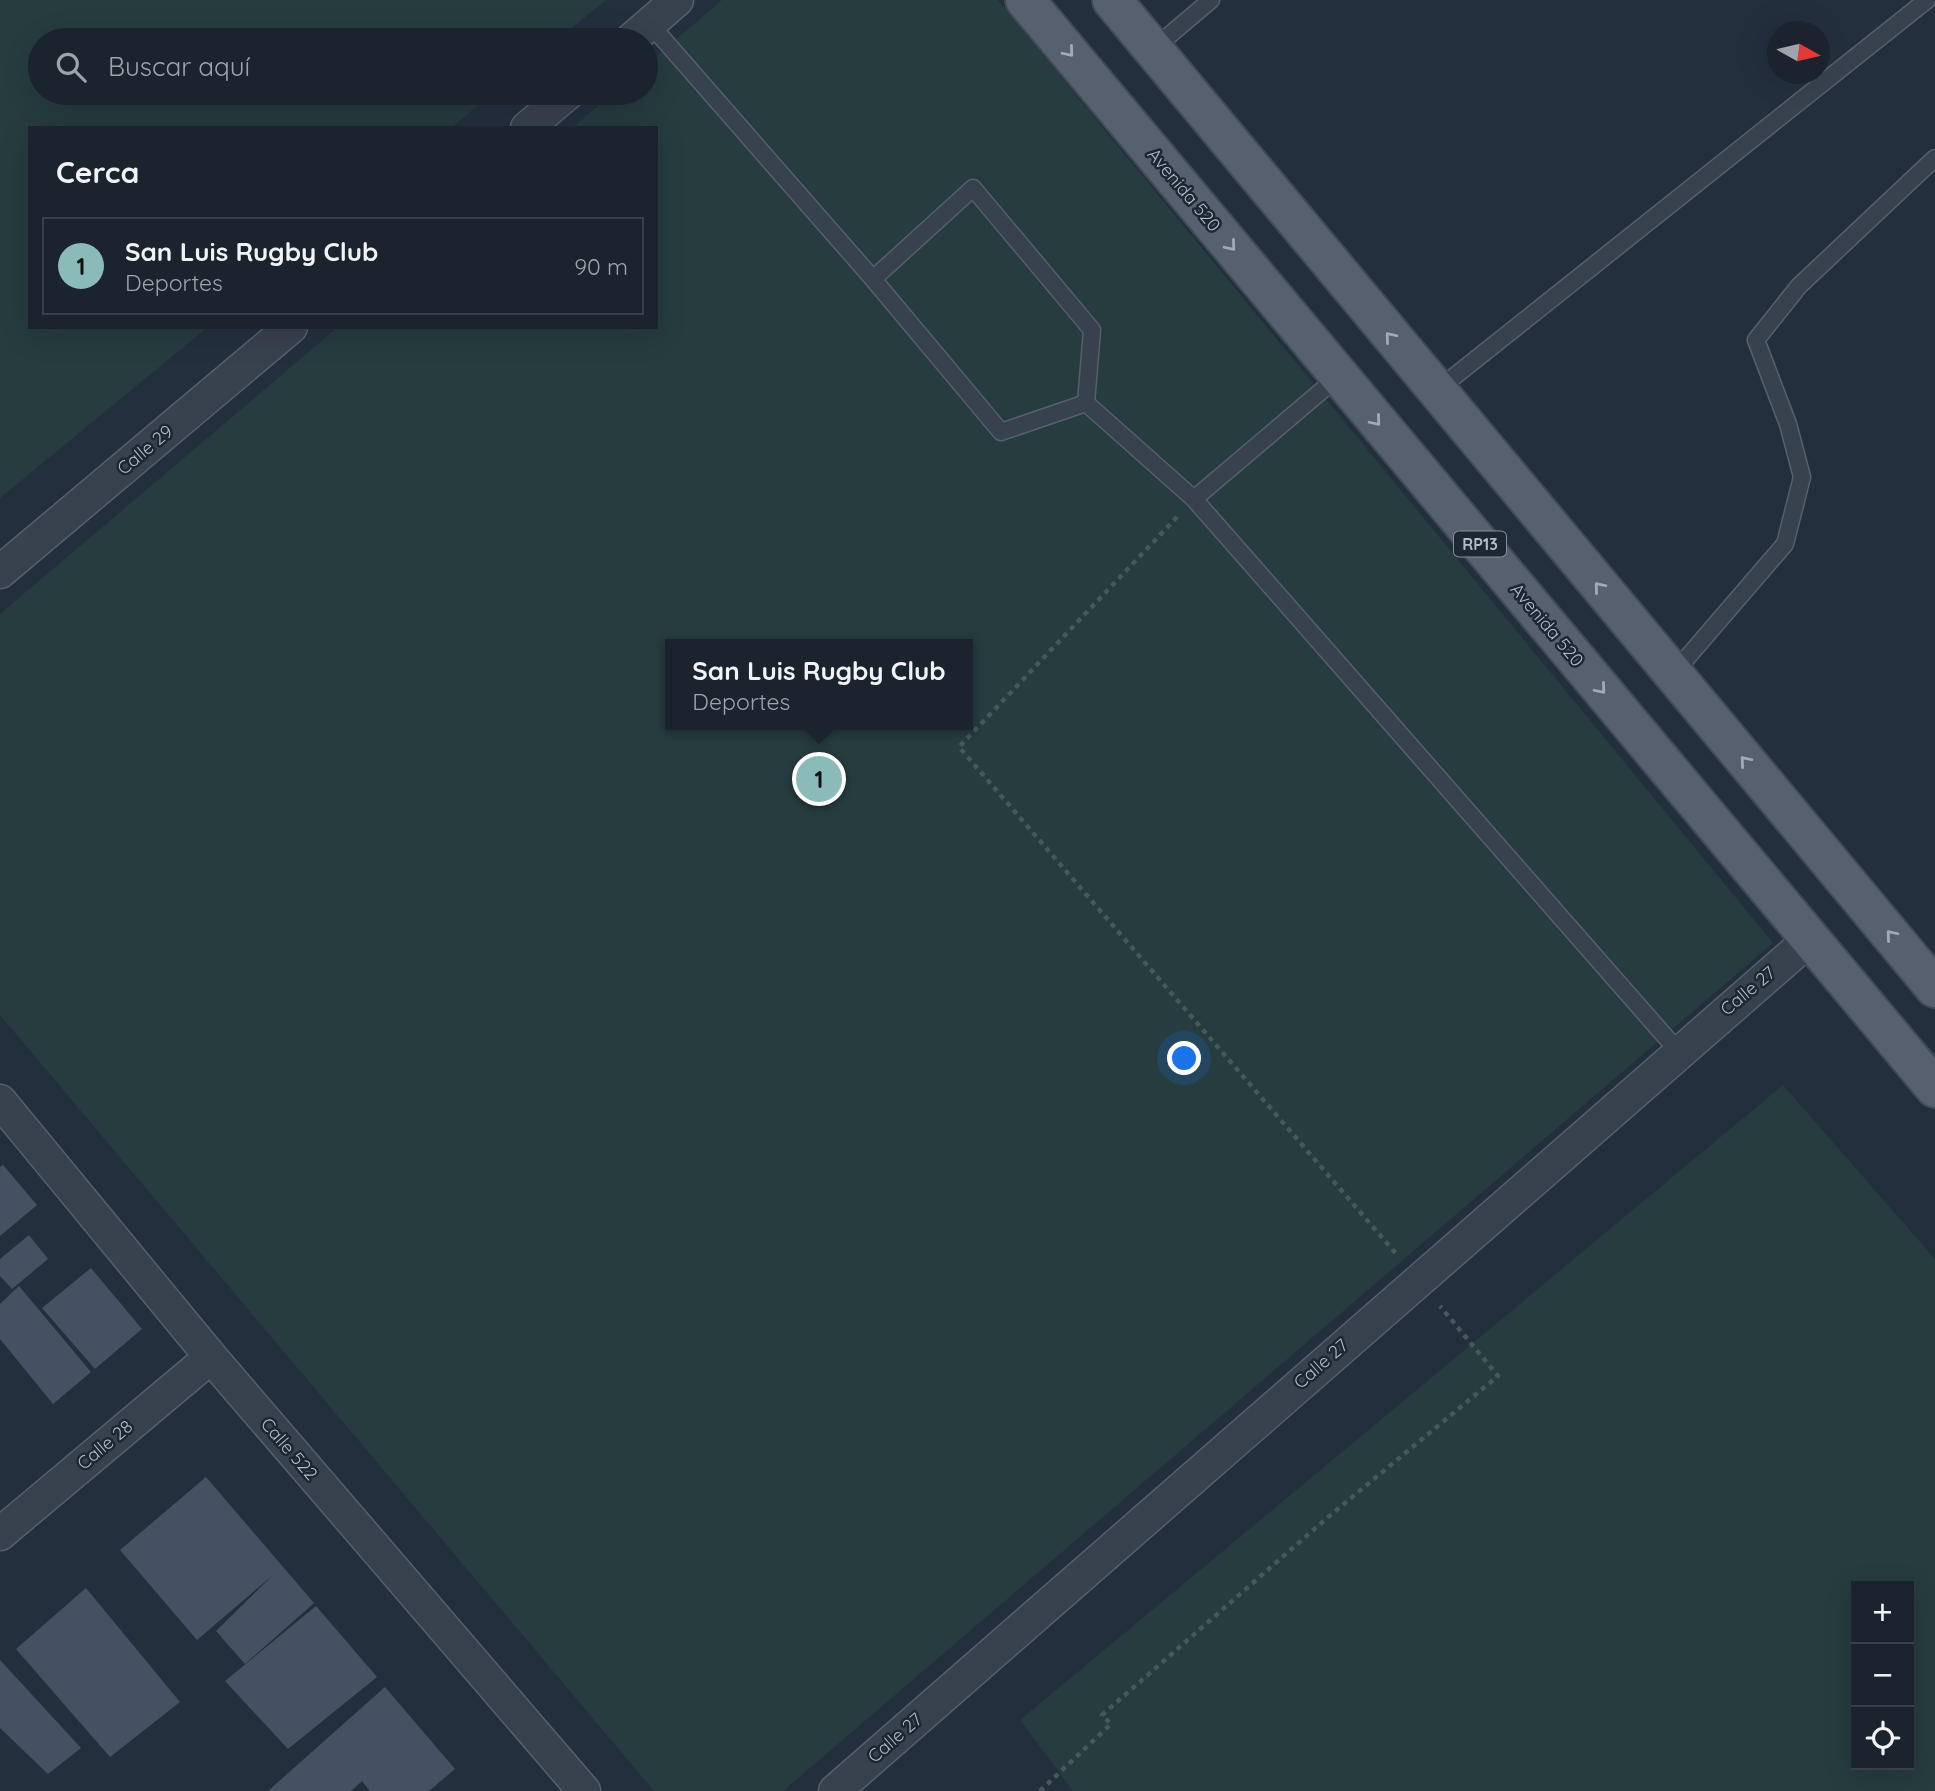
<!DOCTYPE html>
<html lang="es">
<head>
<meta charset="utf-8">
<style>
	body { margin:0; font-family:Quicksand,sans-serif; background:#242b36; color:#f1f3f6 }
	.controls { position:absolute; right:21px; bottom:21px; display:grid; overflow:hidden; border-radius:0px; box-shadow:0 7px 28px #0002 }
	.controls button { width:63px; height:63px; display:grid; place-items:center; padding:0; border:0; border-bottom:2px solid #39404a; background:#1b232e; color:#f1f3f6; font:35px sans-serif }
	.compass { position:absolute; left:1767px; top:21px; width:63px; height:63px; border-radius:50%; background:#1b232e; box-shadow:0 7px 28px #0002; rotate:98deg }
	.you { position:absolute; left:1185px; top:1059px; width:24px; height:24px; margin:-18px; border:5px solid #fff; border-radius:50%; background:#1a73e8; box-shadow:0 0 0 10px #1a73e833 }
	.badge { display:grid; place-items:center; width:46px; height:46px; border-radius:50%; background:#8bbbb9; color:#111; font-size:23px; font-weight:700 }
	.pin { position:absolute; translate:-50% -50%; border:4px solid #fff; box-shadow:0 2px 7px #0006 }
	.popup { position:absolute; left:665px; top:639px; width:308px; height:91px; box-sizing:border-box; display:grid; place-content:center; border-radius:0px; background:#1b232e; filter:drop-shadow(0 2px 5px #0005); font-size:23px; white-space:nowrap; color:#a0a4aa }
	.popup b { font-size:26px; color:#f1f3f6 }
	.popup::after { content:''; position:absolute; left:50%; top:100%; margin-left:-14px; border:14px solid transparent; border-top-color:#1b232e }
	.list { margin:0; padding:0; list-style:none }
	h2 { display:flex; justify-content:space-between; align-items:center; height:91px; margin:0; padding:0 28px; font-size:30px }
	h2 small { font-size:23px; font-weight:400; color:#a0a4aa }
	.list li { display:grid; grid-template-columns:46px 1fr auto; gap:21px; align-items:center; box-sizing:border-box; height:98px; margin:0 14px 14px; padding:0 14px; border:2px solid #39404a; border-radius:0px }
	.list b { display:block; font-size:26px; white-space:nowrap }
	.list p { margin:0; font-size:23px; white-space:nowrap; color:#a0a4aa }
	.list em { font-size:23px; font-style:normal; color:#a0a4aa }
	.icon { flex:none; width:38px; height:38px; fill:none; stroke:currentColor; stroke-width:2; stroke-linecap:round; stroke-linejoin:round }
	.map { position:relative; flex:none; width:1935px; height:1791px; overflow:hidden }
	.search { position:absolute; background:#1b232e; box-shadow:0 7px 28px #0002; left:28px; top:28px; width:630px; height:77px; display:flex; align-items:center; gap:18px; box-sizing:border-box; padding:0 24px; border-radius:38px; color:#a0a4aa; font-size:26px }
	.panel { position:absolute; background:#1b232e; box-shadow:0 7px 28px #0002; left:28px; top:126px; width:630px; height:203px; border-radius:0px }
	.map>svg:first-child { display:block }
	.green { fill:#263c3f; fill-rule:evenodd }
	.building { fill:#455162 }
	.lines { fill:none; stroke-linecap:round; stroke-linejoin:round }
	.service-casing { stroke:#565f6c; stroke-width:19 }
	.minor-casing { stroke:#565f6c; stroke-width:35 }
	.primary-casing { stroke:#414a57; stroke-width:42 }
	.path { stroke:#44595c; stroke-width:4.5; stroke-dasharray:5 5; stroke-linecap:butt }
	.service { stroke:#38414e; stroke-width:16 }
	.minor { stroke:#38414e; stroke-width:32 }
	.primary { stroke:#56606e; stroke-width:38 }
	.oneway { stroke:#a1aab7 }
	.labels { text-anchor:middle; stroke-width:5; stroke-linejoin:round; paint-order:stroke }
	.shield { fill:#1d2633; stroke:#878f9c; stroke-width:2 }
	.shield-label { font-size:16px; font-weight:bold; fill:#b4bcc9 }
	.street-label { font-size:18px; fill:#b4bcc9; stroke:#1d2633 }
</style>
</head>
<body>
<div class="map">
<svg width="1935" height="1791" viewBox="0 0 1935 1791">
	<rect width="100%" height="100%" fill="#242f3e"/>
	<!-- green -->
	<path class="green" d="M0 0H606L557 40H40V93H493L451 128H30V327H208L0 498Z
		M722 0H998L1773 943 783 1791H654L0 1015V614L338 327H656V128H572L613 93H646V65ZM670 644H968V725H670Z
		M1783 1085 1935 1259V1791H1073L1020 1720ZM1856 1586H1909V1765H1856Z"/>
	<!-- building -->
	<path class="building" d="M3 1165 37 1205 0 1236V1167Z
		M29 1235 48 1259 12 1289 0 1276V1259Z
		M91 1268 142 1329 95 1369 42 1308Z
		M19 1286 91 1372 53 1404 0 1339V1304Z
		M206 1477 314 1603 245 1664 216 1631 273 1575 197 1640 120 1550Z
		M86 1588 180 1702 110 1757 16 1649Z
		M316 1606 377 1677 288 1749 225 1681Z
		M0 1660 81 1748 48 1774 0 1728Z
		M385 1687 455 1769 429 1791H370L362 1781 351 1791H268Z"/>
	<g class="lines">
		<defs>
			<path id="service" d="M650 24 873 279 1001 432 1086 403
				M1153 49 1211 0
				M873 279 973 188 1092 330 1086 403 1194 499 1339 376
				M1436 391 1927 0
				M1194 499 1678 1051
				M1673 674 1785 544 1802 477 1788 424 1756 340 1799 286 1935 158"/>
			<path id="minor" d="M631 40 677 0
				M527 128 568 93
				M0 572 291 327
				M0 1101 211 1357 584 1791
				M0 1534 211 1357
				M835 1791 1810 939"/>
			<path id="primary" d="M1025 0 1935 1088
				M1112 0 1935 988"/>
		</defs>
		<!-- service casing -->
		<use href="#service" class="service-casing"/>
		<!-- minor casing -->
		<use href="#minor" class="minor-casing"/>
		<!-- primary casing -->
		<use href="#primary" class="primary-casing"/>
		<!-- path -->
		<path class="path" d="M1177 517 959 747 1398 1256
			M1040 1791 1111 1724 1102 1715 1327 1518 1498 1376 1440 1306"/>
		<!-- service -->
		<use href="#service" class="service"/>
		<!-- minor -->
		<use href="#minor" class="minor"/>
		<!-- primary -->
		<use href="#primary" class="primary"/>
	</g>
	<!-- one-way arrows -->
	<defs><path id="oneway-chevron" d="M-2-3.5L2.5 0L-2 3.5" fill="none" stroke-width="1.6" stroke-linecap="round" stroke-linejoin="round" transform="scale(1.75)"/></defs>
	<g class="oneway">
		<use href="#oneway-chevron" transform="translate(1069 52) rotate(50)"/>
		<use href="#oneway-chevron" transform="translate(1231 246) rotate(50)"/>
		<use href="#oneway-chevron" transform="translate(1390 337) rotate(-130)"/>
		<use href="#oneway-chevron" transform="translate(1376 421) rotate(50)"/>
		<use href="#oneway-chevron" transform="translate(1599 587) rotate(-130)"/>
		<use href="#oneway-chevron" transform="translate(1601 689) rotate(50)"/>
		<use href="#oneway-chevron" transform="translate(1745 761) rotate(-130)"/>
		<use href="#oneway-chevron" transform="translate(1891 935) rotate(-130)"/>
	</g>
	<g class="labels">
		<!-- shield labels -->
		<rect class="shield" x="1454" y="531.5" width="52" height="25" rx="5"/>
		<g class="shield-label">
			<text x="1480" y="550">RP13</text>
		</g>
		<!-- street labels -->
		<g class="street-label">
			<text transform="translate(1184 190) rotate(50)" y="6">Avenida 520</text>
			<text transform="translate(145 450) rotate(-40)" y="6">Calle 29</text>
			<text transform="translate(1547 625) rotate(50)" y="6">Avenida 520</text>
			<text transform="translate(1748 991) rotate(-40)" y="6">Calle 27</text>
			<text transform="translate(1321 1364) rotate(-41)" y="6">Calle 27</text>
			<text transform="translate(105 1445) rotate(-40)" y="6">Calle 28</text>
			<text transform="translate(289 1449) rotate(49)" y="6">Calle 522</text>
			<text transform="translate(895 1738) rotate(-41)" y="6">Calle 27</text>
		</g>
	</g>
</svg>
<div class="controls">
<button>+</button>
<button>−</button>
<button><svg class="icon" aria-label="locate" viewBox="0 0 24 24"><circle cx="12" cy="12" r="6"/><path d="M12 2v4M12 18v4M2 12h4M18 12h4"/></svg></button>
</div>
<svg class="compass" viewBox="-18 -18 36 36"><path d="M0-13l5 13h-10z" fill="#e53935"/><path d="M0 13l5-13h-10z" fill="#a0a4aa"/></svg>
<div class="you"></div>
<div class="pin badge" style="left:819px;top:779px">1</div>
<div class="popup"><b>San Luis Rugby Club</b>Deportes</div>
<div class="search"><svg class="icon" aria-label="search" viewBox="0 0 24 24"><circle cx="10" cy="10" r="6"/><path d="M15 15l6 6"/></svg>Buscar aquí</div>
<section class="panel">
<h2>Cerca<small></small></h2>
<ul class="list">
<li><span class="badge">1</span><div><b>San Luis Rugby Club</b><p>Deportes</p></div><em>90 m</em></li>
</ul>
</section>
</div>
</body>
</html>
